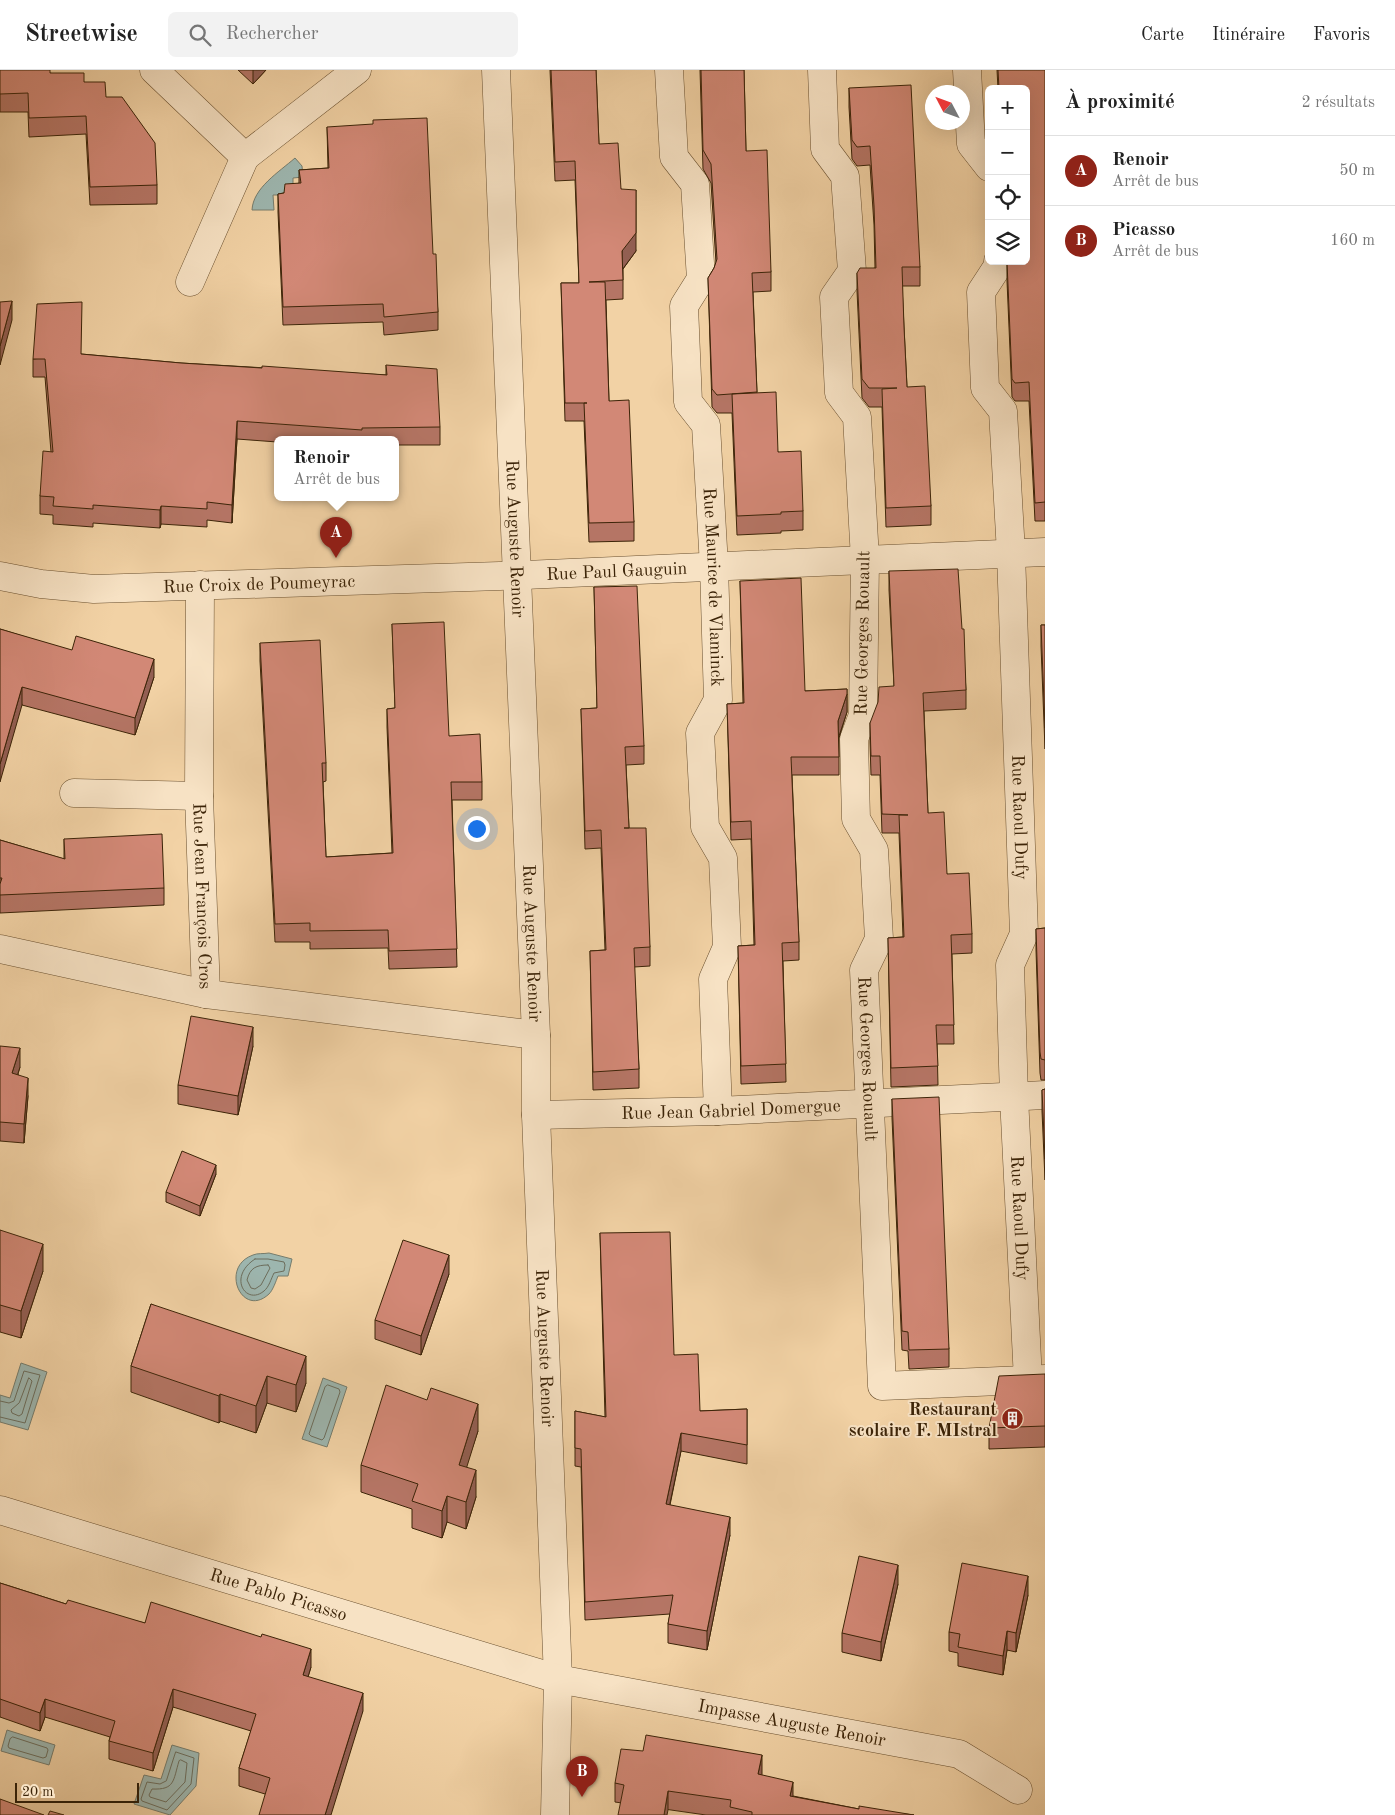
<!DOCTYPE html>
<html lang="fr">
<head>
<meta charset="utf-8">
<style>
	body { margin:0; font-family:"Old Standard TT",serif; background:#f2f2f2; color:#222 }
	.controls { position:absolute; right:15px; top:15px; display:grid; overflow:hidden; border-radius:8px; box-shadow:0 5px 20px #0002 }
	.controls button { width:45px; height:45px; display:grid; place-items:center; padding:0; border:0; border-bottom:1px solid #e0e0e0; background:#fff; color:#222; font:25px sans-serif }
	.compass { position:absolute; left:925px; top:15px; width:45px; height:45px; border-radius:50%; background:#fff; box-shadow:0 5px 20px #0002; rotate:311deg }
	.scale { position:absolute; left:15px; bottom:12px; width:124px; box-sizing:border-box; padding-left:5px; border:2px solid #3c2408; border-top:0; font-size:14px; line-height:18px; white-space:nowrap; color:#3c2408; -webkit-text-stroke:4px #f7e2c4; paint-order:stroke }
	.you { position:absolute; left:476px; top:758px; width:18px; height:18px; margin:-12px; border:4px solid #fff; border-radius:50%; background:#1a73e8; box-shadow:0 0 0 8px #1a73e833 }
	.badge { display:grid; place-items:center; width:32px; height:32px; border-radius:50%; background:#8f2418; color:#fff; font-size:16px; font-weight:700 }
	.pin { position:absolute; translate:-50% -41px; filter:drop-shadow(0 1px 2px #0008) }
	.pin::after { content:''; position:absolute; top:26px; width:18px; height:15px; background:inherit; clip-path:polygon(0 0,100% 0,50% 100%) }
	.popup { position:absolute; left:274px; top:366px; width:125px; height:65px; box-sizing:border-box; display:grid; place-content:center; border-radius:8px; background:#fff; filter:drop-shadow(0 1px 4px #0005); font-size:16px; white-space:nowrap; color:#767676 }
	.popup b { font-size:19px; color:#222 }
	.popup::after { content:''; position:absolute; left:50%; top:100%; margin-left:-10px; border:10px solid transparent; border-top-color:#fff }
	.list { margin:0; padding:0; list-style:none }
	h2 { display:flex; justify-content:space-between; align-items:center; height:65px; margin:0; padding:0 20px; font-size:21px }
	h2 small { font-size:16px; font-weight:400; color:#767676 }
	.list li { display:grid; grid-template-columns:32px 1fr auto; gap:15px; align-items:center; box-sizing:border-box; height:70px; padding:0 20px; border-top:1px solid #e0e0e0 }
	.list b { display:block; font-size:19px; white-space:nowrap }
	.list p { margin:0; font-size:16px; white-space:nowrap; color:#767676 }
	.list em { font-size:16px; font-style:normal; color:#767676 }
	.icon { flex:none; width:28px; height:28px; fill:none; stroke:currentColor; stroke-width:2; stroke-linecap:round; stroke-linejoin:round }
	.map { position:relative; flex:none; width:1045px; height:1745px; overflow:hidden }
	header { display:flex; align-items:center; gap:30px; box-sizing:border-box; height:70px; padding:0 25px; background:#fff; border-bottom:1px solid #e0e0e0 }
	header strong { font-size:24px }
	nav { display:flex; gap:28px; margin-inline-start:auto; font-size:18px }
	.search { width:350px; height:45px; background:#f2f2f2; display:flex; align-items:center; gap:12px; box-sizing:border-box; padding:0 18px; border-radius:8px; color:#767676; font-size:19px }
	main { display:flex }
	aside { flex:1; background:#fff }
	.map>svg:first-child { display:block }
	.water { fill:#9db6af; stroke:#767c6c }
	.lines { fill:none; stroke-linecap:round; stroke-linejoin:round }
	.shore { stroke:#6c6d5c; stroke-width:1 }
	.minor-casing { stroke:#6a502f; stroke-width:29 }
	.minor { stroke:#f7e2c4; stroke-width:28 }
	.wall { fill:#b57565; stroke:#3c2408 }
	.shaded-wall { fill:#935f53; stroke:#3c2408 }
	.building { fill:#d28876; stroke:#3c2408 }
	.labels { text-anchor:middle; stroke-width:4; stroke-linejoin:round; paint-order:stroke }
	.street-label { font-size:18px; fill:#3c2408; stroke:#f7e2c4 }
	.poi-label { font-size:18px; font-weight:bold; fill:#3c2408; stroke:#f7e2c4; text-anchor:end }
</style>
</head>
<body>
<header>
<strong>Streetwise</strong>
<div class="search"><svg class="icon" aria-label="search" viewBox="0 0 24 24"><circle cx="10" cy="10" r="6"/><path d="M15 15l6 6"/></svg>Rechercher</div>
<nav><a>Carte</a><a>Itinéraire</a><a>Favoris</a></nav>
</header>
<main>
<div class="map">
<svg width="1045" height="1745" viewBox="0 0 1045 1745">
	<rect width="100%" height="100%" fill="#f2d2a5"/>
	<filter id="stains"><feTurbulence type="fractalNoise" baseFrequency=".004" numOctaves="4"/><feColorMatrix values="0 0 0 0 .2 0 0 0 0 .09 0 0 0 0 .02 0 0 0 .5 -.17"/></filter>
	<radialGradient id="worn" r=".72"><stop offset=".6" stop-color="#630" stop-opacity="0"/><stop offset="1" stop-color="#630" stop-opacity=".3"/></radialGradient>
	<!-- water -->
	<path class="water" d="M295 88 302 96 303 107 293 108V125H273L274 140H252C253 118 279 102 295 88Z
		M269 1183 292 1189 288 1206H278C276 1211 273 1220 269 1224 242 1249 219 1197 253 1185 257 1183 264 1184 269 1183Z
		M21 1293 47 1302 28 1360 0 1352V1325L10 1328Z
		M323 1308 347 1317 327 1377 302 1369Z
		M7 1660 55 1675 49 1695 1 1681Z
		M172 1675 199 1683 196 1716 170 1745 134 1734 144 1705 161 1709Z"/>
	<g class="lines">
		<!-- shore -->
		<path class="shore" d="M255 1189H268L284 1192 285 1195 284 1201 274 1203C271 1209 269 1217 264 1221 246 1236 227 1207 255 1189Z
			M268 1195 270 1198 261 1215 255 1219 251 1218 247 1210C250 1198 256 1195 268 1195Z
			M29 1308 32 1311 22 1344 19 1346 12 1343 11 1340 19 1333Z
			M328 1315 339 1319 340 1322 324 1368 322 1370 311 1366 309 1364 325 1317Z
			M0 1331 9 1333 14 1331 24 1301 40 1305 25 1353 0 1347
			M13 1667 47 1678 48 1680 46 1687 43 1688 9 1678 8 1676 10 1669Z
			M176 1682 194 1688 191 1714 167 1740 142 1731 141 1729 147 1712 160 1714 166 1711Z
			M181 1690 187 1693 185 1712 166 1732 150 1727 149 1725 152 1719C175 1720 173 1711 179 1691Z"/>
		<defs>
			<g id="minor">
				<path d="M154 0 245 87 357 0"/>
				<path id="s1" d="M496 0 536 965V1045L558 1609 555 1745"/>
				<path id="s2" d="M669 0 674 87 695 114 701 209 684 236 688 332 706 355 714 496 718 630 700 663 705 757 723 788 727 877 713 909 718 1041"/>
				<path id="s3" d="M822 0 825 79 845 106 852 201 834 227 839 323 857 347 865 489 863 645 854 669 856 749 874 780 879 869 864 900 882 1316 1045 1309"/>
				<path d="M967 0 971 74 989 97"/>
				<path id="s4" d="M998 191V196L981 222 985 318 1003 341 1011 483 1024 864 1010 895 1014 1027 1028 1310"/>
				<path d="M190 212 245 87"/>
				<path id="s5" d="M0 506 41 514 94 519 500 506 1045 482"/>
				<path id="s6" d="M200 515 199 726 206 924 536 965"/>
				<path d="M74 723 199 726"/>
				<path d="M0 879 206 924"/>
				<path id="s7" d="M536 1045 718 1041 1045 1025"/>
				<path id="s8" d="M0 1440 558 1609 959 1684 1018 1720"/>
			</g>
		</defs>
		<!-- minor casing -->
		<use href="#minor" class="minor-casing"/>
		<!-- minor -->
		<use href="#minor" class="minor"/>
	</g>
	<!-- wall -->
	<path class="wall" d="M0 0 50 3 84 12 106 27 157 115V134L90 135 86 64 29 67 28 42H0Z
		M238 0H266L253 14Z
		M550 0H596L599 74 621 119 636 181 623 199V229L606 230 609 331 634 452V471L589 472 584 351H565L561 213H579L575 110 555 111Z
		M700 0H744L746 81 771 202V221L753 222 757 323 778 382 803 441V460L781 461V463L737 465 732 343H717L712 337 708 208 714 198 716 193 711 113 703 99Z
		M997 0H1045V451H1035L1029 331H1015L1012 327 1007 211V192L1026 191V19H998Z
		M849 18 920 197V216H902L904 257 907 317 931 436V455L886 457 882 337H869L862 328 857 221V203L875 198 874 155 870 95 857 96 852 89 849 37Z
		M327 57 433 184 438 242V260L384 265 383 252 283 255 278 142V124L284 123 299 113V100L328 98Z
		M81 284 181 293 386 305V295L440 357V375H395V369H277V372L237 369 232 453 207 450V457L161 454 160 458 93 453V457L53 454V445L40 444V426L51 382 45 307H33V289Z
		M889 501 962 559 966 620V639L924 641 928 743 947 804 972 864V883L952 884 954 974H937L938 1015 891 1017 888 868 903 867 899 763H882L880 705H871L870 672V653L894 616 889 520Z
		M740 511 805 621 847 619V642L839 668V705H792L799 872V890L783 891 786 1012 741 1014 738 876 754 875 751 769 731 770 727 634 743 633Z
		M594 517 644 676V694L626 695 629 758 650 877V896L634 897 639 999V1018L593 1020 590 881 605 880 601 778 585 779 581 639 597 638Z
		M392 554 449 666 482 712V730H452L457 897 389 899 388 878 310 879V872H275L260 591V573L326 693V711L323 712 326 787 392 783 387 657V639L395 638Z
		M1041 555H1045V679L1041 576Z
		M0 559 154 607 135 665 22 635Z
		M64 769 164 818V835L0 843V770L64 789Z
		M1045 858V1010H1041L1040 1003 1036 880V859Z
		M0 976 20 997 18 1004 28 1026 24 1073 0 1071Z
		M253 976 238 1045 178 1034V1015Z
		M1045 1019V1110L1042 1041V1020Z
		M892 1029 949 1279V1297L909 1299 908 1281 902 1280 892 1048Z
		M216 1104 200 1146 166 1132V1122Z
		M0 1160 43 1201 21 1268 0 1262Z
		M600 1163 674 1285 700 1341 747 1339V1394L681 1381 670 1435 730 1465 707 1580 668 1573V1554L670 1544 585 1550 581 1397 575 1396V1341L605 1347Z
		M449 1204 421 1285 375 1269V1250Z
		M151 1234 306 1313 296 1342 267 1333 256 1363 220 1351 219 1353 131 1322V1296Z
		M1045 1304V1377L989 1379V1358Z
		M478 1361 466 1397 476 1427 466 1459 447 1452 442 1468 412 1458V1439L361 1422V1395Z
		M0 1513 66 1534 145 1553 311 1597 308 1607 363 1641 265 1724 239 1716V1698L251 1661 173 1637 153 1701 109 1689V1671L110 1667 45 1647 40 1661 0 1647Z
		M898 1514 881 1591 842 1582V1563Z
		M1028 1525 1016 1582 1007 1580 1003 1605 958 1596V1583L949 1581V1562Z
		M761 1705 793 1726 859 1739 914 1745H706L615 1732V1713Z"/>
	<!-- shaded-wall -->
	<path class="shaded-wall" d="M253 0H266L253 14Z
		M636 120V181L622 200V181Z
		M12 231V250L0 295V276Z
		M237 351V369L232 453V435Z
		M161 436V454L160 458V440Z
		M154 589V607L135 665V648Z
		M22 617V635L0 712V694Z
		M847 624V642L838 669V651Z
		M253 957V976L238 1045V1026Z
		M20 978V997L12 1022V1003Z
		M28 1008V1026L24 1073V1054Z
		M216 1095V1104L200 1146V1136Z
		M43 1174V1201L21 1268V1241Z
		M449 1185V1204L421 1285V1266Z
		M306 1286V1313L296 1342V1315Z
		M267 1306V1333L256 1363V1336Z
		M220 1324V1351L219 1353V1326Z
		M478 1334V1361L459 1422V1395Z
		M681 1363V1381L666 1452V1434Z
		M476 1400V1427L466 1459V1432Z
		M447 1426V1452L442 1468V1441Z
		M730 1447V1465L707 1580V1561Z
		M898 1495V1514L881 1591V1572Z
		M1028 1506V1525L1016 1582V1563Z
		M1007 1561V1580L1003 1605V1586Z
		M311 1579V1597L303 1623V1605Z
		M173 1619V1637L153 1701V1683Z
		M363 1623V1641L331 1745H325Z
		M45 1629V1647L40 1661V1643Z
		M762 1685V1704L758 1723V1704Z
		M793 1712V1730L790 1726Z
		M668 1721V1740L667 1745H664Z"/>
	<!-- building -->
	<path class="building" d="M0 0H50V3H84V12H105L106 27H122L155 73 157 115 90 117 86 46 29 48 28 23 0 24Z
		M551 0H596L599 74 618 73 621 119 636 120V163L622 181 623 210 589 212H605L609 331 629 330 634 452 589 453 584 333H587H565L561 213H579L575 91 555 92Z
		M701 0H744L746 81 767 80 771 202 752 203 757 322 717 325 712 319 708 208 714 198 717 189 711 94 703 80Z
		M998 0H1045V432L1035 433 1029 312 1015 313 1012 309 1007 192 1026 191V19H999Z
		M911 15 920 197H902L904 257 907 317 925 316 931 436 886 438 882 319 897 318H869L862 309 857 203 860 198H876L874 136 870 76 857 77 852 70 849 18Z
		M427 48 433 184H436L438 242 384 247 383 234 283 237 278 124 284 123 285 114 301 113 299 100 329 98 327 57 373 54V50Z
		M12 231 0 276V232Z
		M82 232 81 284 181 293 262 298V296L387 305 386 295 437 299 440 357 362 358V360L237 351 232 435 207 432V439L161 436 160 440 93 435V439L53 436 54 427 40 426 43 381 53 382 45 289H33L37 234Z
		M776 322 778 382 801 381 803 441 781 442V444L737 446 732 324Z
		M958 499 962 559H964L966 620 923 623 928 743 944 742 947 804 969 803 972 864 951 865 954 955H936L938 996 891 998 888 868 904 867 899 745H908L882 744 880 686H871L870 653 878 632 879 617 894 616 889 501Z
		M801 508 805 621 847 619V624L838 651 839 687H791L799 872 782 873 786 994 741 996 738 876 755 875 751 751 731 752 727 634 744 633 740 511Z
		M637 516 644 676 625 677 629 758H624H646L650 877 634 878 639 999 593 1002 590 881 606 880 601 760 585 761 581 639 597 638 594 517Z
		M444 552 449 666 480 664 482 712H451L457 879 389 881 388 860 310 861V853L275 854 260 573 320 570 326 693H322L326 787 393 783 387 639 395 638 392 554Z
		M1041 555H1045V658Z
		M0 559 72 580 76 566 154 589 135 648 22 617 0 694Z
		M162 764 164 818 0 825V814L2 808H0V770L65 789 64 769Z
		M1045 858V990L1041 989 1040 982 1036 859Z
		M191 946 253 957 238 1026 178 1015Z
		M0 976 20 978 12 1003 28 1008 24 1054 0 1052Z
		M1045 1019V1089L1042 1020Z
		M939 1027 949 1279 909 1280 908 1262 902 1261 892 1029Z
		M182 1081 216 1095 200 1136 166 1122Z
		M0 1160 43 1174 21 1241 0 1235Z
		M670 1162 674 1285 698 1284 700 1341 747 1339V1375L681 1363 666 1434 730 1447 707 1561 668 1554 673 1525 585 1532 581 1379 575 1378V1341L606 1347 600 1163Z
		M403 1170 449 1185 421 1266 375 1250Z
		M151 1234 306 1286 296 1315 267 1306 256 1336 220 1324 219 1326 131 1296Z
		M1045 1304V1356L989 1358 999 1306Z
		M386 1315 427 1330 431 1318 478 1334 459 1395 476 1400 466 1432 447 1426 442 1441 412 1431 418 1414 361 1395Z
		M859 1486 898 1495 881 1572 842 1563Z
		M962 1493 1028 1506 1016 1563 1007 1561 1003 1586 958 1577 960 1564 949 1562Z
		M0 1513 66 1534 68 1530 145 1553 151 1532 261 1567 262 1564 311 1579 303 1605 363 1623 325 1745H259L270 1708 239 1698 256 1644 173 1619 153 1683 109 1671 115 1651 45 1629 40 1643 0 1629Z
		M646 1665 762 1685 758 1704 793 1712 790 1726 859 1739V1736L914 1745H752V1742L730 1737 731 1730 668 1721 664 1745H618L624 1715 615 1713 621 1679 643 1681Z
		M0 1729 44 1745H0Z
		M50 1741 64 1745H48Z"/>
	<!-- icons -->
	<defs>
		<symbol id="building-disc" viewBox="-11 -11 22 22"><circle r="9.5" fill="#8f2418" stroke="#f7e2c4"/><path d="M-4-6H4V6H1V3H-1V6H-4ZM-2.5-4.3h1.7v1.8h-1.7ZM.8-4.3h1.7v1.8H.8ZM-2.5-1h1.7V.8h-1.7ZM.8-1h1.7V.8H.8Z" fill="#fff"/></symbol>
	</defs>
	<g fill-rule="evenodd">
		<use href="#building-disc" x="1000" y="1336" width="25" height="25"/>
	</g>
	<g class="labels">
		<!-- street labels -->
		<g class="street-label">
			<text dy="6" stroke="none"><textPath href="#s1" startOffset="469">Rue Auguste Renoir</textPath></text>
			<text dy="6" stroke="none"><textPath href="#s5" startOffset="618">Rue Paul Gauguin</textPath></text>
			<text dy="6" stroke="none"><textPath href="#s5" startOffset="260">Rue Croix de Poumeyrac</textPath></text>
			<text dy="6" stroke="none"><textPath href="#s2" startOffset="536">Rue Maurice de Vlaminck</textPath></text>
			<text transform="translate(862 563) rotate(-89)" y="6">Rue Georges Rouault</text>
			<text dy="6" stroke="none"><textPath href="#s4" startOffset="568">Rue Raoul Dufy</textPath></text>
			<text dy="6" stroke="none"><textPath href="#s6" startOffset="311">Rue Jean François Cros</textPath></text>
			<text dy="6" stroke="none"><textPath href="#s1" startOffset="874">Rue Auguste Renoir</textPath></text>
			<text dy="6" stroke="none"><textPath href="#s3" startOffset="1018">Rue Georges Rouault</textPath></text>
			<text dy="6" stroke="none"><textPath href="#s7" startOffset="195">Rue Jean Gabriel Domergue</textPath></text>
			<text dy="6" stroke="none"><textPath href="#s4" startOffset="972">Rue Raoul Dufy</textPath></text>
			<text dy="6" stroke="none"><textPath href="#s1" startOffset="1279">Rue Auguste Renoir</textPath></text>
			<text dy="6" stroke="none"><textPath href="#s8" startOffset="291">Rue Pablo Picasso</textPath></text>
			<text dy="6" stroke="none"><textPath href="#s8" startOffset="821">Impasse Auguste Renoir</textPath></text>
		</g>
		<!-- poi labels -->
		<g class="poi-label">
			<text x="997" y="1345">Restaurant<tspan x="997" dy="21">scolaire F. MIstral</tspan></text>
		</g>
	</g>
	<rect width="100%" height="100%" filter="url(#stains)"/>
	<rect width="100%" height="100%" fill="url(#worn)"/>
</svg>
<div class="controls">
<button>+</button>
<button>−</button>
<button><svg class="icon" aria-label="locate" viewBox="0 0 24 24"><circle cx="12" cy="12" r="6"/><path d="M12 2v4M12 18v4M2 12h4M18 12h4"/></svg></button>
<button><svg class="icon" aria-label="layers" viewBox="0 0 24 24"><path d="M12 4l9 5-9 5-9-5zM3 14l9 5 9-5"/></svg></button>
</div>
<svg class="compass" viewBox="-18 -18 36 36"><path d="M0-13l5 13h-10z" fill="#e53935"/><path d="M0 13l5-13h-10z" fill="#767676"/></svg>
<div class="scale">20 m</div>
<div class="you"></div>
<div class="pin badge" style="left:336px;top:488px">A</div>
<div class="popup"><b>Renoir</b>Arrêt de bus</div>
<div class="pin badge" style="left:582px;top:1727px">B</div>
</div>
<aside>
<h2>À proximité<small>2 résultats</small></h2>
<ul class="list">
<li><span class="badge">A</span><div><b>Renoir</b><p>Arrêt de bus</p></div><em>50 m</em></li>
<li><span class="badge">B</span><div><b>Picasso</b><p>Arrêt de bus</p></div><em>160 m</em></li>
</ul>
</aside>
</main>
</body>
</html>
